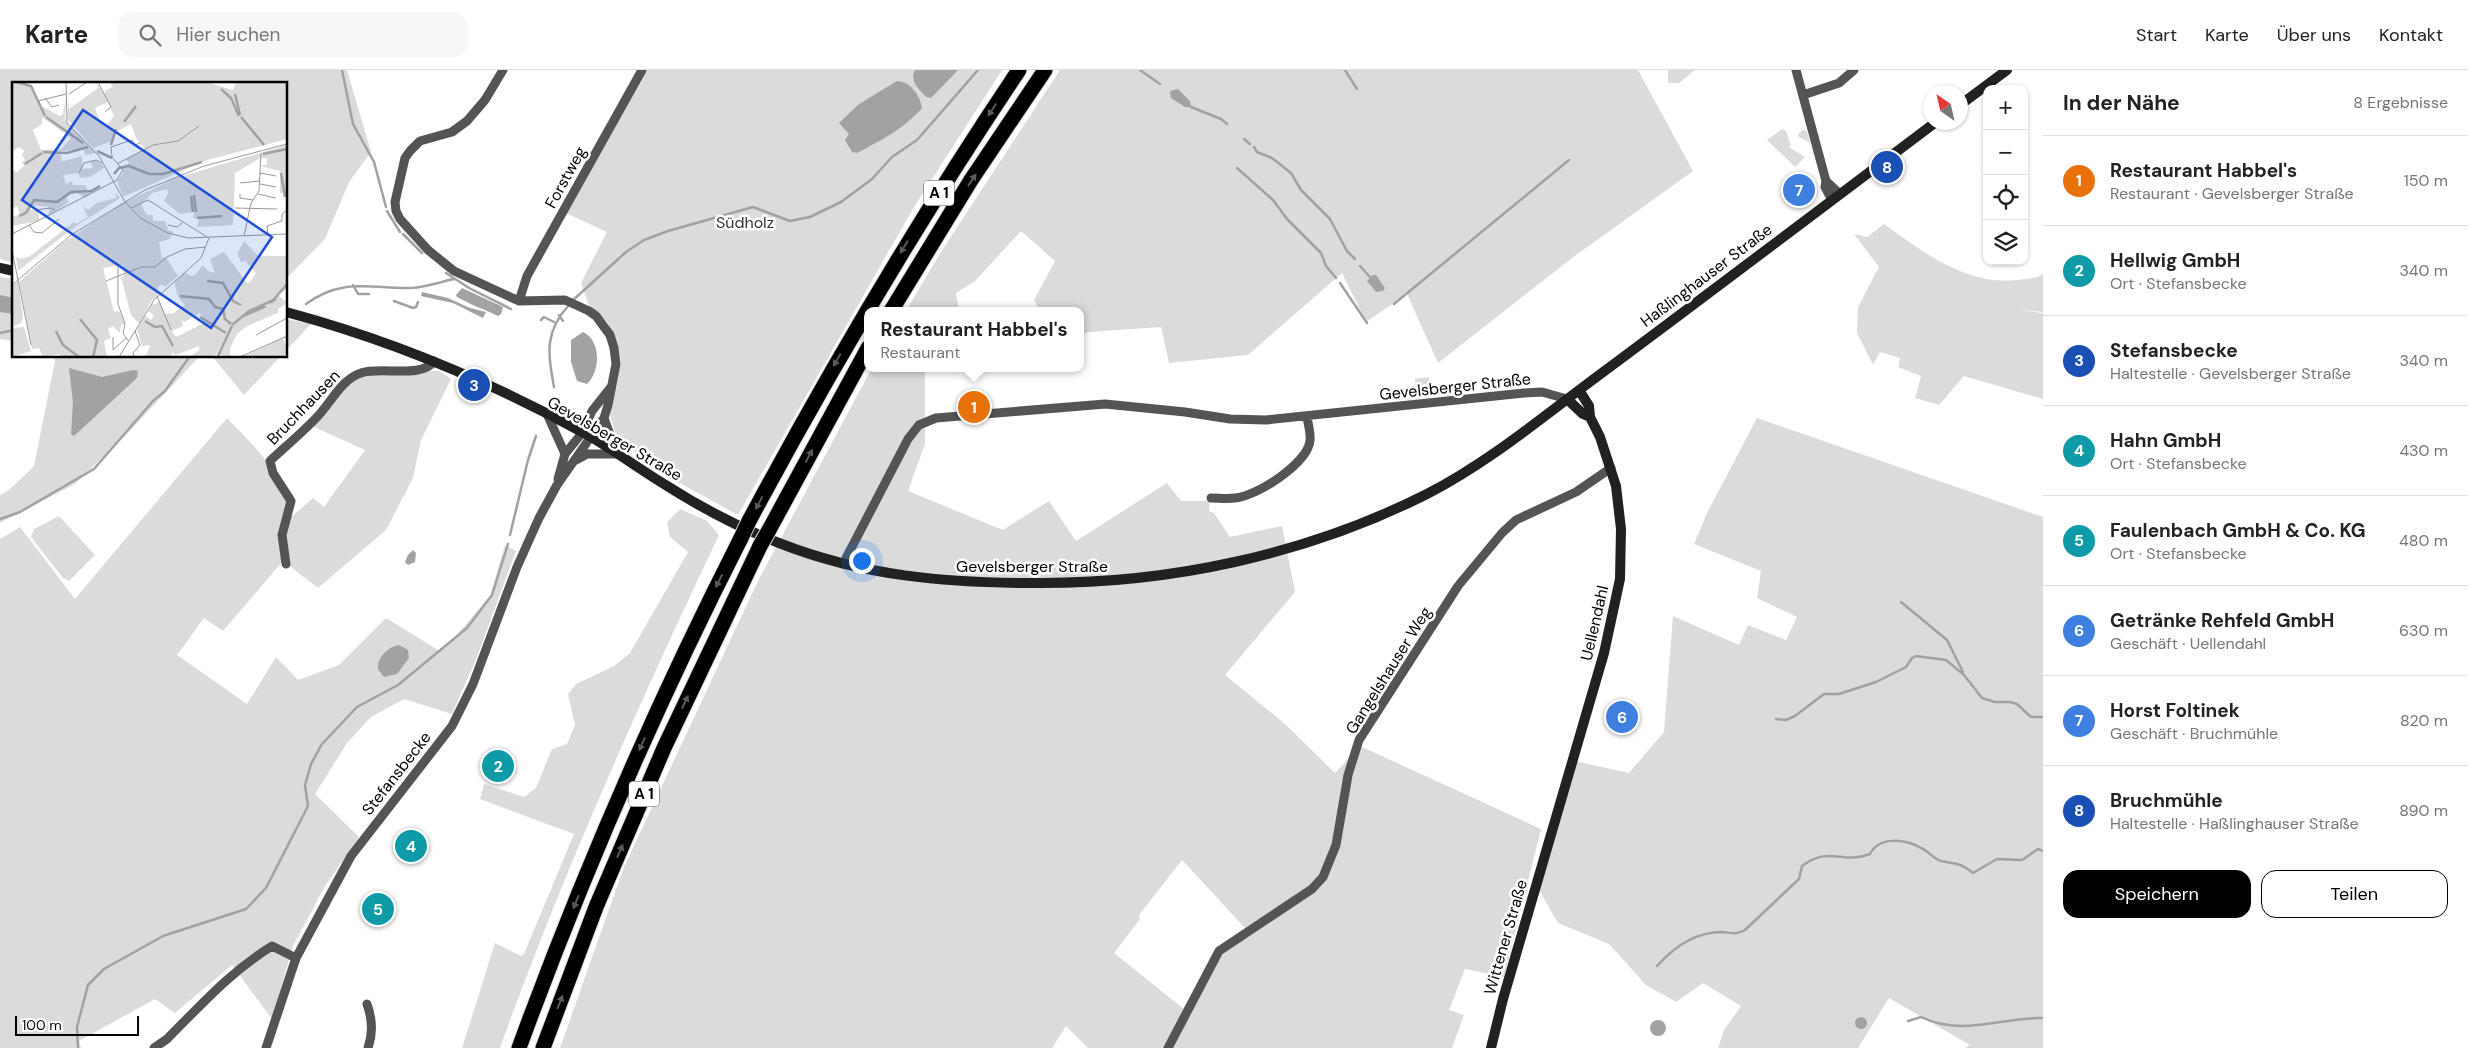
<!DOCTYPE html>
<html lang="de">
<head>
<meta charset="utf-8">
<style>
	body { margin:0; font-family:"DM Sans",sans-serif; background:#f6f6f6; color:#222 }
	.controls { position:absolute; right:15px; top:15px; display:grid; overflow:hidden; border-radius:10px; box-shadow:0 1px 4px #0004 }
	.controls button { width:45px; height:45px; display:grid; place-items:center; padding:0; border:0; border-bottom:1px solid #e0e0e0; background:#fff; color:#222; font:25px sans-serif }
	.compass { position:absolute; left:1923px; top:15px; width:45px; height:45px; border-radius:50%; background:#fff; box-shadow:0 1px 4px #0004; rotate:326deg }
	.scale { position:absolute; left:15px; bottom:12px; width:124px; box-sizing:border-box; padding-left:5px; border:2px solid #000; border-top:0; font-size:14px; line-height:18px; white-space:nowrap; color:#000; -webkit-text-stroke:4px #fff; paint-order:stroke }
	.you { position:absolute; left:861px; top:490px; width:18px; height:18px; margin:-12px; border:4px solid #fff; border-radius:50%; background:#1a73e8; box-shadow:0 0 0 8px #1a73e833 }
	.badge { display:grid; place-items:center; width:32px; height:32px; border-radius:50%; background:#000; color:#fff; font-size:16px; font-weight:700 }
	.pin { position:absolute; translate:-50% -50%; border:2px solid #fff; box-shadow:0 1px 5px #0006 }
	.popup { position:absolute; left:864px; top:237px; width:220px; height:65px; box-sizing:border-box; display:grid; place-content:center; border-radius:10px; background:#fff; filter:drop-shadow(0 1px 4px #0005); font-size:16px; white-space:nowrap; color:#767676 }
	.popup b { font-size:19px; color:#222 }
	.popup::after { content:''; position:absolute; left:50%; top:100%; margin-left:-10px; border:10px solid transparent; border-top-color:#fff }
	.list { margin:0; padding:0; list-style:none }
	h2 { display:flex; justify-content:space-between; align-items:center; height:65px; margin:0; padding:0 20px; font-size:21px }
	h2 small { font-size:16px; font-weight:400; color:#767676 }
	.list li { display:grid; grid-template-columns:32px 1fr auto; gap:15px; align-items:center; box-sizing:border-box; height:90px; padding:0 20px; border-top:1px solid #e0e0e0 }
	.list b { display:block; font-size:19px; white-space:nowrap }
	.list p { margin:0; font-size:16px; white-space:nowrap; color:#767676 }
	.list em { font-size:16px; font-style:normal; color:#767676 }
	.actions { display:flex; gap:10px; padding:15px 20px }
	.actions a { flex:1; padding:11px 0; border:1px solid #000; border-radius:15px; text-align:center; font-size:18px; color:#000 }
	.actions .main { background:#000; color:#fff }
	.icon { flex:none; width:28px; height:28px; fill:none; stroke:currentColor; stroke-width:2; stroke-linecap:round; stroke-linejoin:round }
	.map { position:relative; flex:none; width:2043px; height:978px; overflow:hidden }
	header { display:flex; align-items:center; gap:30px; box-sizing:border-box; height:70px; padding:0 25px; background:#fff; border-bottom:1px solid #e0e0e0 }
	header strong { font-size:24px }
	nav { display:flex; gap:28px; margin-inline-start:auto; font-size:18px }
	.search { width:350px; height:45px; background:#f6f6f6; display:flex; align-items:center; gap:12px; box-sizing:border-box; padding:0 18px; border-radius:15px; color:#767676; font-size:19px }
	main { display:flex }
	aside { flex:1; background:#fff }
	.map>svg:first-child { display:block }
	.green { fill:#dbdbdb }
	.water { fill:#a2a2a2 }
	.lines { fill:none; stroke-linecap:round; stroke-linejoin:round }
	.stream { stroke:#a2a2a2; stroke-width:2.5 }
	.motorway-casing { stroke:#dbdbdb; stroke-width:17 }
	.minor { stroke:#545454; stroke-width:9 }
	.secondary { stroke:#212121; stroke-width:10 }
	.motorway { stroke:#000; stroke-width:15 }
	.motorway-bridge-casing { stroke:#dbdbdb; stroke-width:17; stroke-linecap:butt }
	.motorway-bridge { stroke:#000; stroke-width:15 }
	.oneway { fill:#595959 }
	.labels { text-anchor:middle; stroke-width:5; stroke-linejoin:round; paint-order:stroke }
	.shield { fill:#fff; stroke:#4c4c4c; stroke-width:1 }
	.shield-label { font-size:15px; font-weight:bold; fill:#000 }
	.street-label { font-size:16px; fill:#000; stroke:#fff }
	.park-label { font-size:16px; fill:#323232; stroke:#fff }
	.inset-river { fill:none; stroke:#a2a2a2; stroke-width:2.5 }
	.inset-road { fill:none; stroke:#999; stroke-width:1 }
	.view { fill:#1d4ed8; fill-opacity:0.15; stroke:#1d4ed8; stroke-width:2.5 }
	.inset-edge { fill:none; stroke:#000; stroke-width:2.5 }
</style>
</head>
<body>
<header>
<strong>Karte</strong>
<div class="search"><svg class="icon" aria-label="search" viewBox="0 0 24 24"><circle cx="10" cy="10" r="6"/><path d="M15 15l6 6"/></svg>Hier suchen</div>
<nav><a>Start</a><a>Karte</a><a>Über uns</a><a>Kontakt</a></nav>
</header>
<main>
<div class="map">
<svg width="2043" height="978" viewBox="0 0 2043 978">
	<rect width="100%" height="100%" fill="#fff"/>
	<!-- green -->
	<path class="green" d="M0 0H347L371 82 349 112 325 169 286 209V14H14V193L0 189Z
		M644 0H1002L914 137 738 445 667 406 643 390 615 364 610 344 621 292 618 276 608 253 589 236 581 213 607 162 566 143Z
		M1060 0H1638L1693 101 1572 188 1438 293 1407 224 1366 252 1342 203 1248 285 1169 293 1161 257 1089 262 1080 265V241H1040L1034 230 1055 191 1021 161 975 211 956 223 959 241H906L941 182Z
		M1668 0H1695L1679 13H1668Z
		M1782 59 1786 61 1791 75 1789 77 1805 87 1795 97 1767 70Z
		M1803 60 1807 61 1810 73 1799 67 1798 64Z
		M1884 154C1924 183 1971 219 2024 209 2031 208 2038 208 2043 204V242L2018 240 2043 243V329L1964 306 1939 335 1915 328 1921 306 1898 297 1900 288 1880 282 1873 295 1857 263 1858 237 1879 197 1854 164 1867 167Z
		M0 207 14 209V271L0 269Z
		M286 249 311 254 286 281Z
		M53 286H200L124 367 75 414 0 453V425L9 420 34 396 55 291Z
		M212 286H281L244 325Z
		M872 298H925V374L908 421 1003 460 1049 431 1076 471 1167 413 1181 431H1210L1209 441 1214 443 1230 467 1282 456 1295 522 1225 605 1285 654 1335 703 1360 676 1541 759 1504 907 1465 899 1449 940 1464 945 1452 978H1170L1221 882 1246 859 1182 790 1139 845 1140 849 1114 883 1185 940 1170 978H1088L1066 956 1052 978H560L624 797 759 509Z
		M439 301 451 309 421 370 413 408 386 460 318 518 283 491 223 561 204 548 177 585 247 634 276 587 298 610 339 595 386 548 438 580 448 575 490 526 505 475 516 481 477 587 452 644 404 629 371 647 347 673 315 724 359 767 325 816 293 876 272 949 232 895 175 943 155 929 79 971 81 978H0V469L20 457 75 529 227 348C255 377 287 406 289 449L313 428 324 437 365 380 312 356 356 307 377 302Z
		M1429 307 1431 326 1417 327 1415 309Z
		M1757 348 2043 447V978H1965L1970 975 1889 928 1858 978H1718L1724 960 1741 936 1703 913 1676 932 1646 915 1609 874 1558 853 1539 820 1575 691 1629 703 1664 662 1673 546 1739 575 1748 555 1786 570 1797 547 1757 528 1761 501 1694 474 1708 441Z
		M680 439 707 451 719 465C639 633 563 803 500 978H462L495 873 521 886 524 884 574 764 480 729 484 714 524 727 536 718 552 679 567 674 575 655 568 624 576 614 614 596 630 583 688 482 670 467 667 452Z
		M59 446 95 485 69 511 63 508 31 467 34 459Z"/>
	<!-- water -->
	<path class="water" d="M915 0H958L931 28 926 27C919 19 909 11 915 0Z
		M897 11C911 12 920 25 922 38 901 61 883 69 857 83L852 82 845 70 849 64 839 53 859 34Z
		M1178 19 1190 31 1191 37H1185L1171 28 1170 21Z
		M1373 205H1376L1385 218 1383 221 1376 222 1367 211Z
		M462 218 503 237 501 244 498 246C484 239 471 235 457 227L456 225Z
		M422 222 448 228 470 238 486 242 483 248 453 233 421 226Z
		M0 225 14 228V244L0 242Z
		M583 262C601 270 601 301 587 314L577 311 571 292V270Z
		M69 298 102 307 133 300 138 301 137 308 74 366 71 364 73 332Z
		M413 480 416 483 415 492 408 495 405 492 408 485Z
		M399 575 408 580 409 588 397 604 384 607 378 599C377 587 388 577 399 575Z
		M1855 953a6 6 0 1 1 12 0a6 6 0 1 1-12 0Z
		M1650 958a8 8 0 1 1 16 0a8 8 0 1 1-16 0Z"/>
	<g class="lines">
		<!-- stream -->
		<path class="stream" d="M342 0 353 54 374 92 386 137
			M1140 0 1160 14
			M1345 0 1357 19
			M1191 37 1221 49 1227 54
			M1244 69 1250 74
			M1254 77 1257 82 1272 88 1291 103 1301 120 1330 149 1347 181 1355 189
			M1237 98 1273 130 1287 149 1321 183 1326 196 1336 208
			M387 141 400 162
			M403 164 422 183
			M1360 196 1370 207
			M446 203 469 218 511 239
			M1340 213 1367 253
			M353 215 358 224H369
			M394 231 413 238 416 237 418 232
			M572 231 626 182 644 170 668 161 753 137 790 151 810 147 841 132 872 109 892 87 917 70 978 0
			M306 234C342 207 371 219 412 218 426 217 440 212 454 209
			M1394 234 1569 90
			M559 245 563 251
			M541 250 544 247 554 252
			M0 263 14 260
			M554 317C548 283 544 262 569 235
			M0 449 20 442 94 399 153 331 165 321 190 286
			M510 465 528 390 536 366
			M1901 532 1947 570 1963 602
			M1776 649 1786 650 1795 646 1824 624H1839L1876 612 1906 597 1912 588 1916 586 1946 590 1964 605 1982 628 1995 632H2010L2017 634 2031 647H2043
			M1657 896C1674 877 1696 862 1722 862 1732 863 1736 865 1745 860L1799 809 1802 796C1830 775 1842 795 1870 784 1879 766 1905 769 1921 778 1928 781 1934 789 1941 791 1957 795 1957 791 1973 803L1997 789 2022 790 2038 779 2043 781
			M1908 951 1921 947C1962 967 2001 947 2043 948
			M78 978 77 957 88 915 104 899 163 866 246 839 266 818 308 736 305 715 311 694 322 674 357 637 398 615 467 558 492 525 508 474"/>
		<defs>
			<path id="motorway" d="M891 241 971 110 1045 0
				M749 451C832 296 921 146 1019 0
				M769 460 868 278
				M519 978C583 803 657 633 741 468
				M543 978 596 837 664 678 760 476"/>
		</defs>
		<!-- motorway casing -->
		<use href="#motorway" class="motorway-casing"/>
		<!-- minor -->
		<path class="minor" d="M1796 0 1826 111 1825 117 1832 130
			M1803 25 1839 13 1854 0
			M1826 111 1840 124
			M519 231 527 206 642 0
			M547 344 565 384
			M576 390 587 384H617L604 348
			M558 409 565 384 582 363 592 341 611 317
			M1211 428C1219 428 1227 429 1235 428 1257 426 1307 394 1310 371 1311 363 1308 354 1307 347
			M286 494 282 465 291 431 273 403 270 391C286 376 303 362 318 346 331 332 342 309 361 303 380 296 422 309 434 291
			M843 494 908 369 919 355 936 348 1105 334 1185 342 1230 349 1266 350 1524 323 1542 322 1567 329
			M367 934C372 948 373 964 368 978
			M154 978 167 969C202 934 230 902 272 876L296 888
			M266 978 296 888 351 786 452 656 473 614 517 497 539 448 557 415 604 348 608 335 616 294 614 278 610 265 596 246 589 241 565 230 519 231 454 201 428 180 400 149 396 141 395 132 405 88 410 81 420 71 452 62 467 51 485 30 503 0
			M1168 978 1219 881 1312 819 1323 807 1336 775 1348 705 1359 670 1458 516 1502 463 1516 450 1576 422 1611 398"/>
		<!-- secondary -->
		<path class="secondary" d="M1960 35 2007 0
			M0 198 14 201
			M286 242C391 270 491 312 586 364 612 379 638 398 664 414 700 437 740 458 779 473 863 506 945 513 1034 513 1169 514 1306 485 1427 424 1493 390 1551 340 1610 297 1719 216 1827 134 1936 52
			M1567 329 1583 344 1590 347
			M1491 978 1503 929 1604 583 1620 509 1621 459 1616 416 1600 367 1590 347 1589 336 1579 320"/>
		<!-- motorway -->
		<use href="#motorway" class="motorway"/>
		<defs>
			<path id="motorway-bridge" d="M741 468 749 451
				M760 476 769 460"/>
		</defs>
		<!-- motorway-bridge casing -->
		<use href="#motorway-bridge" class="motorway-bridge-casing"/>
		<!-- motorway-bridge -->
		<use href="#motorway-bridge" class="motorway-bridge"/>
	</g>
	<!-- one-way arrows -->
	<defs><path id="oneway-solid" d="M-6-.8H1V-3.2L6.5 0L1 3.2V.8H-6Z" transform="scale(1.25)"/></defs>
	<g class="oneway">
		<use href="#oneway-solid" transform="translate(992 40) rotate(123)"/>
		<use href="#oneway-solid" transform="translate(972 110) rotate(-57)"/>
		<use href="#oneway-solid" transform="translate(904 177) rotate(122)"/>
		<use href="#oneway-solid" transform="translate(837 290) rotate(120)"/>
		<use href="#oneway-solid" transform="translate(809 386) rotate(-62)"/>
		<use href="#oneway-solid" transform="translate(759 433) rotate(118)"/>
		<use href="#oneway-solid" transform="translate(719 511) rotate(117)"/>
		<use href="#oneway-solid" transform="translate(685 632) rotate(-65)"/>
		<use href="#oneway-solid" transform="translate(642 674) rotate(114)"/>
		<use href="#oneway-solid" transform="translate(620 781) rotate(-67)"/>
		<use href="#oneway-solid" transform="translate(576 832) rotate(112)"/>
		<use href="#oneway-solid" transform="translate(560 932) rotate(-69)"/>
	</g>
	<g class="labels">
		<!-- shield labels -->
		<g class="shield">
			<rect x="924" y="110.5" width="30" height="25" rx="4"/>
			<rect x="629" y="711.5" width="30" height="25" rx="4"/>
		</g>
		<g class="shield-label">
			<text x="939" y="128">A 1</text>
			<text x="644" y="729">A 1</text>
		</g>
		<!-- street labels -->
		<g class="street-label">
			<text transform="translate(565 107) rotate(-61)" y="6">Forstweg</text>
			<text transform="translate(1706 205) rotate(-37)" y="6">Haßlinghauser Straße</text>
			<text transform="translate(1455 316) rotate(-6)" y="6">Gevelsberger Straße</text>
			<text transform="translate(303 337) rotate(-46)" y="6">Bruchhausen</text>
			<text transform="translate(615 368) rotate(30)" y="6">Gevelsberger Straße</text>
			<text x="1032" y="502">Gevelsberger Straße</text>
			<text transform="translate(1594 553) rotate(-77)" y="6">Uellendahl</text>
			<text transform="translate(1388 600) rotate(-58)" y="6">Gangelshauser Weg</text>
			<text transform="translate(396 703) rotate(-52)" y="6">Stefansbecke</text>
			<text transform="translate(1505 867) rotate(-74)" y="6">Wittener Straße</text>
		</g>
		<!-- park labels -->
		<g class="park-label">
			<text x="745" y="158">Südholz</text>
		</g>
	</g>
	<!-- overview -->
	<g transform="translate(12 12)">
		<rect width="275" height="275" fill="#fff"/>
		<path d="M0 0 21 4 27 23 48 34 51 32 54 15 53 38 84 71 73 73 72 67 40 70 49 73 50 79 45 81 70 74V87L81 86 78 80 85 79 93 85 78 95 68 96 66 91 51 93 54 102 60 99 61 103H73L76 109 89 105 73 116 65 111 55 114 56 121 37 133V125L18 123 17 127 27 129V139L0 144V134L8 133 5 124 0 127V87L4 91 12 84 10 80 13 78 10 73 12 69 7 65 0 69ZM30 35 59 56 49 67 29 68 21 48 30 42ZM84 0 93 13V9L100 5 102 8 98 0H194L221 8 224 0H275V57L195 78 111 115 105 99 111 92V84L117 81 114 77 110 79 133 67 124 56 119 42 103 50 100 59 81 66 55 37 57 15V27L86 6ZM96 20 102 34 95 43 87 37 83 26ZM275 63V112L268 111V89L248 84 255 83V76H248L223 91 221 143 185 145 187 137 181 136 182 130 168 132 152 119 156 111 155 107 140 111 129 123 135 133H141V139H153L156 148 161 150 158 157 147 160 150 176 154 175 166 194 153 205 150 202 146 205V213L139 219 129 239 133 233 139 238 142 233 136 229 140 221 143 223 147 219 153 232 162 231 173 223 166 215 162 200 173 190 178 194 183 193 191 183 196 189 203 191 198 177 212 170 235 201 238 200 244 191 233 179 229 180 225 172 232 159 246 174H275V207L266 213 275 221 266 227V231L235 244 225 252 218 266V275L205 272 212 255 204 273 197 275H178L187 268V264L164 273 160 270 159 275H130L135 272 138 263 130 264 125 247 128 242 119 233 109 195 112 194 110 183 91 186 102 230 107 229 113 242 109 243 108 251 101 244 96 247 99 256 92 259 95 275H49L48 272 31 275 27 266 20 267 7 200 52 160 109 122 164 96ZM188 231 192 241 164 255 160 249 171 244 170 238 173 240ZM104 111 108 116 64 144 6 189 4 175 9 177 18 174 62 140 64 142 76 135 71 124 76 128 85 121 104 116ZM6 199 11 235 9 241 0 245V204ZM12 245 19 269 0 275V246ZM271 256 275 268 272 275H231Z" fill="#dbdbdb" fill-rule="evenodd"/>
		<path class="inset-river" d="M5 0 19 4 33 34M209 7 219 16 227 34M223 12 228 33M34 35 71 61M229 35 252 63M112 40 124 24M99 63 104 47M85 69 100 76M31 70 55 71 76 65M251 72 275 67M13 82 30 71M269 91 273 115M102 92 107 86 117 84 137 92H151L190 80M182 113 184 130M179 114 181 130M7 134 14 131 22 118 45 120 59 110 79 109 88 104M185 136 210 134M195 199 211 201 221 219 229 223M168 214 197 217 203 225 211 227 213 237 219 242M259 221 275 202M188 235 214 251M229 235 254 224M68 237 85 258 81 275M133 239 143 245 150 244 161 264M220 243 237 229 264 217M44 249 51 263 67 275M206 274 220 244"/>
		<path class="inset-road" d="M54 0 55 41 87 74 113 120 128 136 156 151 176 156 275 152M86 0 99 25 93 30M57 12 75 0M33 16 40 25 47 23M26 19 54 12M105 82 141 63 166 59 187 44M67 91 72 81 84 78 90 81M248 91 264 94M228 101 248 99M248 102 264 105M228 112V116L241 118M246 112 264 116M119 126 136 118 195 155M223 126 265 127M23 128 39 126 43 128M17 143 22 150 30 151 47 137M156 143 165 145 170 141M0 152 105 98 111 88 100 75 99 65 120 58 123 63 128 61M256 153 255 144 270 139V132L275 128M232 154 239 121 247 109 249 71M0 168 19 263M106 184V222L113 242 111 251 117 260M94 199 129 185H143L155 175 173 167 194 165M0 203 59 153 133 108 192 84 275 62M145 214 159 248M244 253 275 236M101 255V268L114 256M107 275 142 218 189 176 197 156M122 275 121 271 128 263 123 249M198 275H215M228 275 275 254"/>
		<path class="view" d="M71 28 260 155 199 246 10 118Z"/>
		<rect width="275" height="275" class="inset-edge"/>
	</g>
</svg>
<div class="controls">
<button>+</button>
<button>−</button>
<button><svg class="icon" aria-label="locate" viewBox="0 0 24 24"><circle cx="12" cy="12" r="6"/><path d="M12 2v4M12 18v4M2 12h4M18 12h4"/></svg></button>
<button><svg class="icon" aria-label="layers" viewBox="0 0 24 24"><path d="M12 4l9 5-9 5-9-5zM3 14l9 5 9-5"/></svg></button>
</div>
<svg class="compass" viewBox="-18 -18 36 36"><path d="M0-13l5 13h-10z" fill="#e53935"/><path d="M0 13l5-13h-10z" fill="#767676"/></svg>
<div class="scale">100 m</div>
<div class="you"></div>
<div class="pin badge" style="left:974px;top:337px;background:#e8710a">1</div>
<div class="popup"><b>Restaurant Habbel's</b>Restaurant</div>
<div class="pin badge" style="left:498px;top:696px;background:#0f9aa8">2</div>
<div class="pin badge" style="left:474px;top:315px;background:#1a4fb4">3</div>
<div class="pin badge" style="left:411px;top:776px;background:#0f9aa8">4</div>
<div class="pin badge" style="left:378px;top:839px;background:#0f9aa8">5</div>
<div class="pin badge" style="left:1622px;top:647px;background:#3f7fe0">6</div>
<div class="pin badge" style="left:1799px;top:120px;background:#3f7fe0">7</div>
<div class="pin badge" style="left:1887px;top:97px;background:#1a4fb4">8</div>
</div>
<aside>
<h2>In der Nähe<small>8 Ergebnisse</small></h2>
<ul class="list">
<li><span class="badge" style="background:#e8710a">1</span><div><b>Restaurant Habbel's</b><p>Restaurant · Gevelsberger Straße</p></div><em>150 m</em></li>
<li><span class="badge" style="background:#0f9aa8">2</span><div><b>Hellwig GmbH</b><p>Ort · Stefansbecke</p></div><em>340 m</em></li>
<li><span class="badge" style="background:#1a4fb4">3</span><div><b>Stefansbecke</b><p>Haltestelle · Gevelsberger Straße</p></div><em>340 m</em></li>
<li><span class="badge" style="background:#0f9aa8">4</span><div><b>Hahn GmbH</b><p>Ort · Stefansbecke</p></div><em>430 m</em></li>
<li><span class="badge" style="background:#0f9aa8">5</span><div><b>Faulenbach GmbH &amp; Co. KG</b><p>Ort · Stefansbecke</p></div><em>480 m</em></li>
<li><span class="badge" style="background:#3f7fe0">6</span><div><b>Getränke Rehfeld GmbH</b><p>Geschäft · Uellendahl</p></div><em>630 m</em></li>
<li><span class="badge" style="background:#3f7fe0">7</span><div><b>Horst Foltinek</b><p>Geschäft · Bruchmühle</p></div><em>820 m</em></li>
<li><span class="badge" style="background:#1a4fb4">8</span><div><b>Bruchmühle</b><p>Haltestelle · Haßlinghauser Straße</p></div><em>890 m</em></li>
</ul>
<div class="actions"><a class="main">Speichern</a><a>Teilen</a></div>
</aside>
</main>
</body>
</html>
